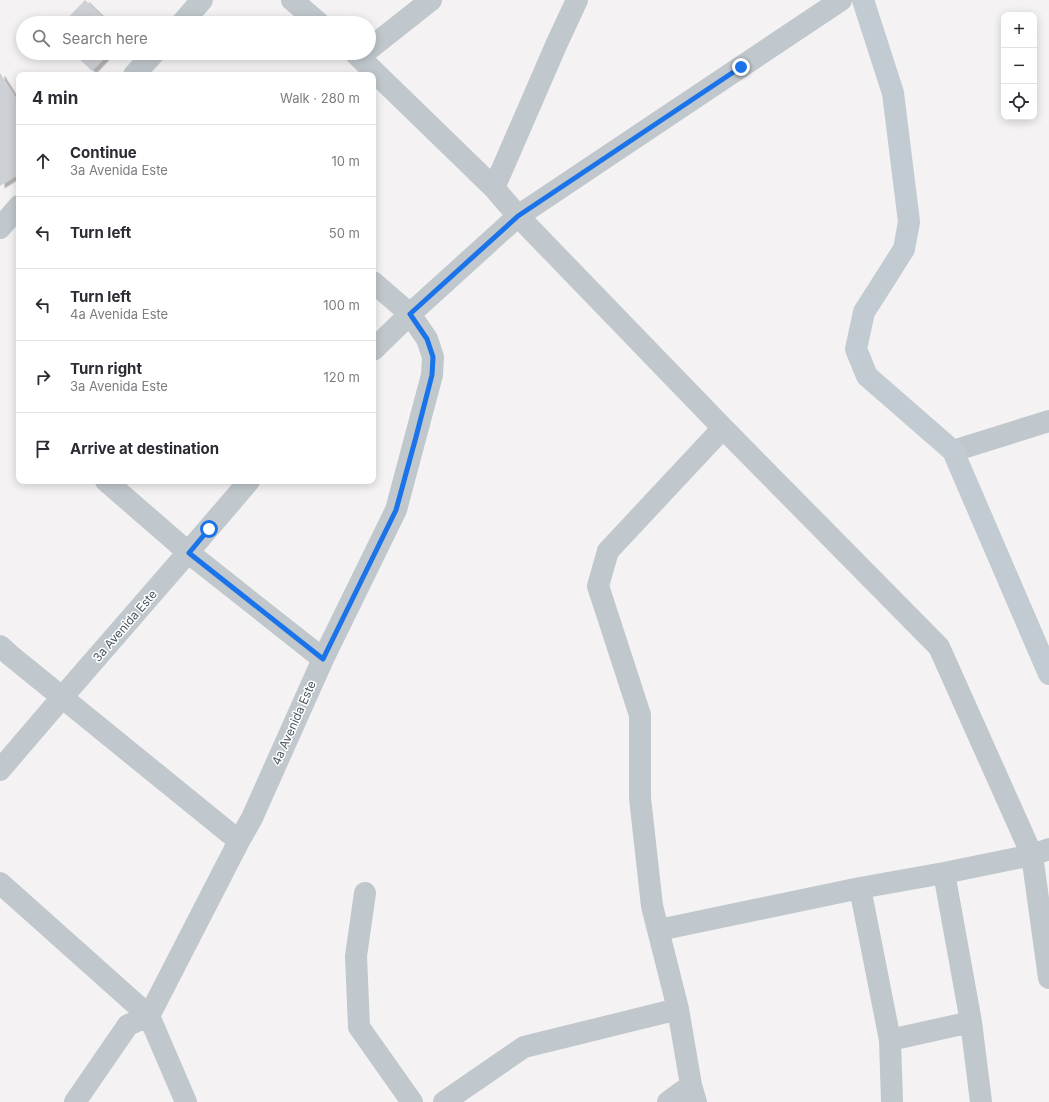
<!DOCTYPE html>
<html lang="en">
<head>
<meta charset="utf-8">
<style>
	body { margin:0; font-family:Inter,sans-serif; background:#f2f2f3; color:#2b2b33 }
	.controls { position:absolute; right:12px; top:12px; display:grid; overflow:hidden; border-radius:8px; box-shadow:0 2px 10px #0003 }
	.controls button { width:36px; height:36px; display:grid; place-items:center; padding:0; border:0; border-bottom:1px solid #e1e1e2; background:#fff; color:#2b2b33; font:20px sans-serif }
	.stop { position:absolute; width:12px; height:12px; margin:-9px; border:3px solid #1a73e8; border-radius:50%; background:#fff }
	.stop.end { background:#1a73e8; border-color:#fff; box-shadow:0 1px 4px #0008 }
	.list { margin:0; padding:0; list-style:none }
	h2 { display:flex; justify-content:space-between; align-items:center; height:52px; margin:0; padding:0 16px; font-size:17px }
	h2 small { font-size:13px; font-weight:400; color:#7c7c81 }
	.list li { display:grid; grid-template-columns:26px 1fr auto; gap:12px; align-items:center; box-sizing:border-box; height:72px; padding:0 16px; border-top:1px solid #e1e1e2 }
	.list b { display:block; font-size:15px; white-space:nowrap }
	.list p { margin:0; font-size:13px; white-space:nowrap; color:#7c7c81 }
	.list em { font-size:13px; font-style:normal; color:#7c7c81 }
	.icon { flex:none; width:22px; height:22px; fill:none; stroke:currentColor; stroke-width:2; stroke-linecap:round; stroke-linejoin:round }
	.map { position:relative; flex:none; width:1049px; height:1102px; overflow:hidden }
	.search { position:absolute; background:#fff; box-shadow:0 2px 10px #0003; left:16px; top:16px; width:360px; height:44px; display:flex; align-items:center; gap:10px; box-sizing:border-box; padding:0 14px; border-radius:22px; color:#7c7c81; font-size:15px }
	.panel { position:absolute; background:#fff; box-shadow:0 2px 10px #0003; left:16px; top:72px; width:360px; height:412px; border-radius:8px }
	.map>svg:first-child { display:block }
	.building { fill:#cdd0d4; filter:url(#shadow) }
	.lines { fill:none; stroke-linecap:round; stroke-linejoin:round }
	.street { stroke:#c0c8cd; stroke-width:22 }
	.secondary { stroke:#c1cbd1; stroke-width:22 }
	.route { stroke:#1a73e8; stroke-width:5 }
	.labels { text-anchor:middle; stroke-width:3; stroke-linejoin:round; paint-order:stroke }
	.street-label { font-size:12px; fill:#4c585e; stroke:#fff }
</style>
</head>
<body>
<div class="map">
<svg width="1049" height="1102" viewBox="0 0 1049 1102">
	<defs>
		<filter id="shadow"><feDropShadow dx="4.5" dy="2.5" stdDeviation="0" flood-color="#0004"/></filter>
	</defs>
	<rect width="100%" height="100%" fill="#f4f2f3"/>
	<!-- building -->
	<path class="building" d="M85 0 109 23H63Z
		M73 53H109L92 71Z
		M0 73 19 103V174L0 186Z"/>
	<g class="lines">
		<!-- street -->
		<path class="street" d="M292 0 319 23
			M182 23 202 0
			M369 49 431 0
			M355 53 494 188 518 216 723 428 939 647 1032 855 1049 978
			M134 75 154 53
			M494 188 557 43 577 0
			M0 228 19 206
			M373 350 410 314 518 216 841 0
			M953 451 1049 421
			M106 481 189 553 323 659
			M0 646 10 655 239 841
			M0 770C82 673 167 578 249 481
			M944 873 971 1022 981 1102
			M0 883 149 1016 186 1102
			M860 888 890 1040 892 1102
			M365 893 356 956 359 1027 412 1102
			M659 930 860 888 944 873 1032 855 1049 849
			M890 1040 971 1022
			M75 1102 128 1025 149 1016 239 841 252 818 323 659 396 510 432 375 433 357 427 339 410 314 373 282
			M444 1102 524 1047 678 1009
			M668 1102 691 1085
			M696 1102 691 1085 678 1009 652 906 640 798V715L598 586 608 551 723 428"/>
		<!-- secondary -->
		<path class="secondary" d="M863 0 893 93 909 222 904 249 864 312 856 349 867 376 953 451 1049 674"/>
	</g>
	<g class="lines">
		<!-- route -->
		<path class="route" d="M209 529 189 553 323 659 396 510 416 437 432 375 433 357 427 339 410 314 518 216 741 67"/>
	</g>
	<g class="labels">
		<!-- street labels -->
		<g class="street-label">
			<text transform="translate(125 626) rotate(-49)" y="4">3a Avenida Este</text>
			<text transform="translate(294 723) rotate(-66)" y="4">4a Avenida Este</text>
		</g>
	</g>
</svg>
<div class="controls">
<button>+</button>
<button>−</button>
<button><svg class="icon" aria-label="locate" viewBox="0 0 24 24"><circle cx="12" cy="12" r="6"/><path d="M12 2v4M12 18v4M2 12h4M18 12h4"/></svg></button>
</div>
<div class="stop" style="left:209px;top:529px"></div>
<div class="stop end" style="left:741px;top:67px"></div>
<div class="search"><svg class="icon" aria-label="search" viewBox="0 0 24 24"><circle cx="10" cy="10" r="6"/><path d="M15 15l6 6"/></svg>Search here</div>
<section class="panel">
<h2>4 min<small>Walk · 280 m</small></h2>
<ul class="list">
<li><svg class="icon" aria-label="ahead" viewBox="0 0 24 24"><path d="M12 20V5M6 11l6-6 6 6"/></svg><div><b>Continue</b><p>3a Avenida Este</p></div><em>10 m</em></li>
<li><svg class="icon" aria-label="left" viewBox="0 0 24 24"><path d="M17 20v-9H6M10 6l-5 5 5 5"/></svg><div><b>Turn left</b></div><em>50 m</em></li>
<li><svg class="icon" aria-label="left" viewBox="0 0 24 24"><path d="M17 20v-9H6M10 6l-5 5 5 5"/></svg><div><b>Turn left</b><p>4a Avenida Este</p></div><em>100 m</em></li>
<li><svg class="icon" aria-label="right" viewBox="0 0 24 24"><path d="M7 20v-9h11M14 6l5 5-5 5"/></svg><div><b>Turn right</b><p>3a Avenida Este</p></div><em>120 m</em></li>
<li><svg class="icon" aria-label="arrive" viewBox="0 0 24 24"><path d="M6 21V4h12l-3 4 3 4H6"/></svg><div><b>Arrive at destination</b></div></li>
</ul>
</section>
</div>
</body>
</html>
